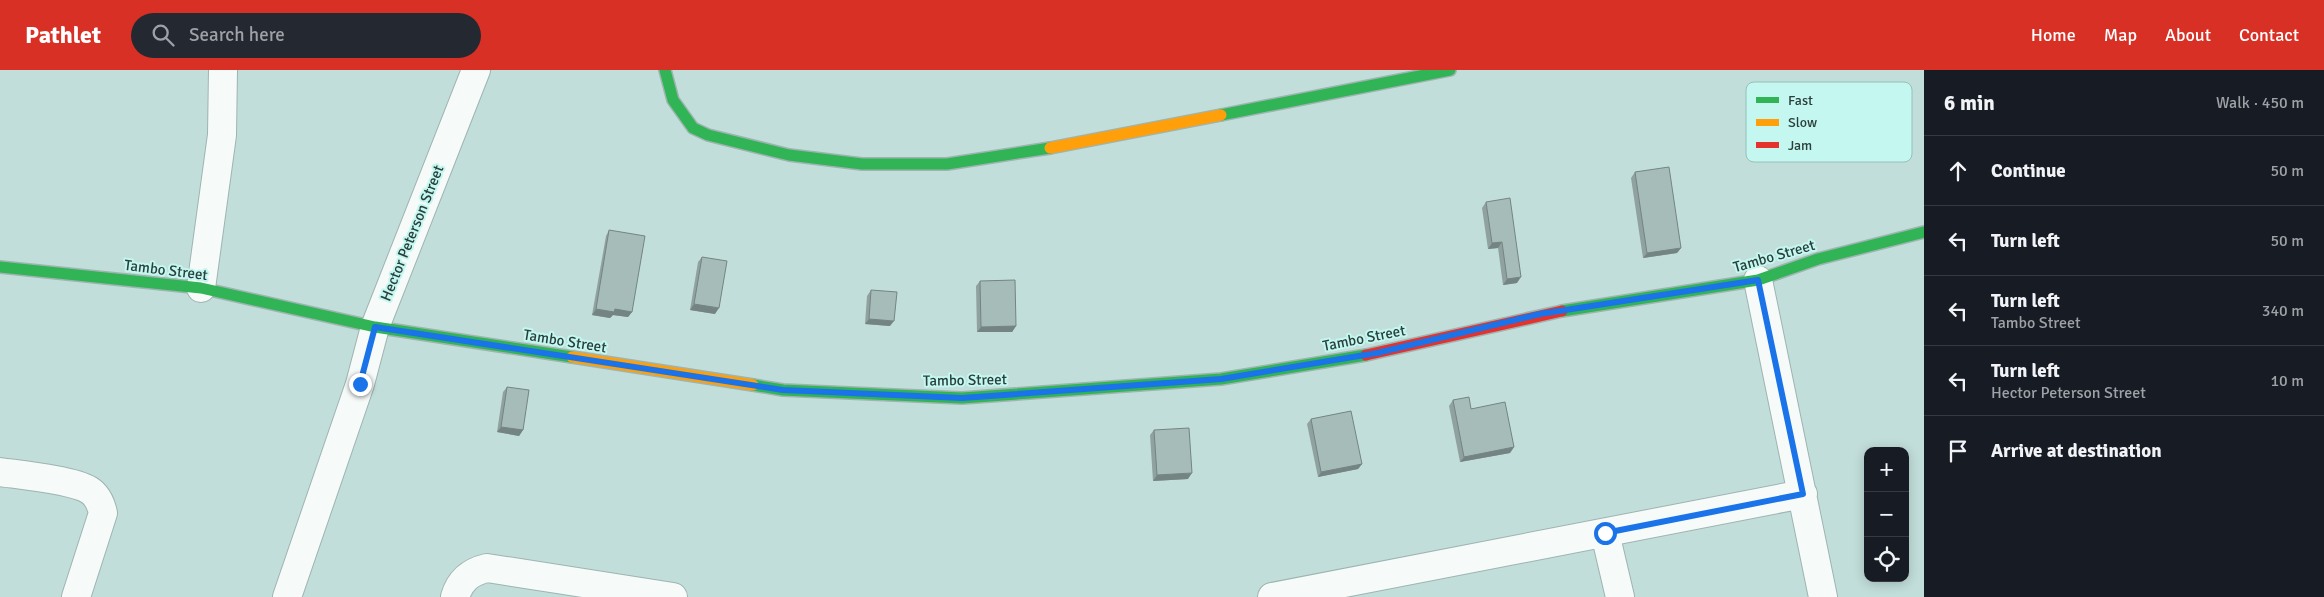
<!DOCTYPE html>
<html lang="en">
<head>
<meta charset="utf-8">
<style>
	body { margin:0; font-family:Signika,sans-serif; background:#242831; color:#f1f3f6 }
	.controls { position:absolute; right:15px; bottom:15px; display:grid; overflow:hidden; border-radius:10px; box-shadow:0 2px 12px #0003 }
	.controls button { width:45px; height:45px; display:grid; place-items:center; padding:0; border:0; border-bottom:1px solid #363941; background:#171b24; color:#f1f3f6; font:25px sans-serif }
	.stop { position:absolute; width:15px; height:15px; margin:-11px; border:4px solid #1a73e8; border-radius:50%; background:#fff }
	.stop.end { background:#1a73e8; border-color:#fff; box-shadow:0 1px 5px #0008 }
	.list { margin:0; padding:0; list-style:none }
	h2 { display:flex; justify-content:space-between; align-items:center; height:65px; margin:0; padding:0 20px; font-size:21px }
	h2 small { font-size:16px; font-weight:400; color:#9ea1a6 }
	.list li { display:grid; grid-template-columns:32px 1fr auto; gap:15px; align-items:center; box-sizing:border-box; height:70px; padding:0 20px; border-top:1px solid #363941 }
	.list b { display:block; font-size:19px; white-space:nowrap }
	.list p { margin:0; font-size:16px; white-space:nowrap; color:#9ea1a6 }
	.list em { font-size:16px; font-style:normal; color:#9ea1a6 }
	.icon { flex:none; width:28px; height:28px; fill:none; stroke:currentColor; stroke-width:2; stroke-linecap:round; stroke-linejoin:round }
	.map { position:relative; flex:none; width:1924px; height:527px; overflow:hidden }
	header { display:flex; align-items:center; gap:30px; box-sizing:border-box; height:70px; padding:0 25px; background:#d93025; color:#fff }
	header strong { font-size:24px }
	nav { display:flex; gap:28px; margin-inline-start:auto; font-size:18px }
	.search { width:350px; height:45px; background:#242831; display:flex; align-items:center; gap:12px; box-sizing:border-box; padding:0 18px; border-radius:28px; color:#9ea1a6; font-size:19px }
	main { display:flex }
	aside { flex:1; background:#171b24 }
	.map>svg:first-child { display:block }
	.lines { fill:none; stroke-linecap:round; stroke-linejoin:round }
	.street-casing { stroke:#9eb4b1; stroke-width:30 }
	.fast-casing { stroke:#9eb4b1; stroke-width:14 }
	.slow-casing { stroke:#9eb4b1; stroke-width:14 }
	.jam-casing { stroke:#9eb4b1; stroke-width:14 }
	.street { stroke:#f6faf9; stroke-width:28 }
	.fast { stroke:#30b455; stroke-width:11 }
	.slow { stroke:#ff9f0a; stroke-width:11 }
	.jam { stroke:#e5322d; stroke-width:11 }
	.wall { fill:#8fa29f }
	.shaded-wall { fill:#748482 }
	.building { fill:#a6bcb9; stroke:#748482 }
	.route { stroke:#1a73e8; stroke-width:6 }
	.labels { text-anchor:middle; stroke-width:4; stroke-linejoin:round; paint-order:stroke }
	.street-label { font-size:15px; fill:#2a3f3c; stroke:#c3f7ef }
	.key { fill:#c3f7ef; stroke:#95c0b9; stroke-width:1 }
	.key-label { font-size:14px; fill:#2a3f3c }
</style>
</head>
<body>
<header>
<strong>Pathlet</strong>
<div class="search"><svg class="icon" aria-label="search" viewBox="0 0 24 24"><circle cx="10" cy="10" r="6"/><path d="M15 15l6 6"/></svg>Search here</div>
<nav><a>Home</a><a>Map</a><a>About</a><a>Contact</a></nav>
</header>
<main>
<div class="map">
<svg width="1924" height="527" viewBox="0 0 1924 527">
	<rect width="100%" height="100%" fill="#c2deda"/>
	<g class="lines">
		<defs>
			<path id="street" d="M1758 210 1823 527
				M201 218 222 65 223 0
				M0 402C21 405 73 410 89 420 97 425 101 434 103 443L76 527
				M1605 463 1620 527
				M287 527 360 314 375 257 476 0
				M455 527C460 510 470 502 487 498L673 527
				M1272 527 1803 424"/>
			<path id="fast" d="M665 0 673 30 693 58 708 65 789 85 862 94H947L1050 78
				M1221 45 1450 0
				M0 197 201 218 375 257 572 287
				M1562 241 1758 210 1818 189 1924 162
				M753 315 783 320 962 328 1221 309 1366 285"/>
			<path id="slow" d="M1050 78 1221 45
				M572 287 753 315"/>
			<path id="jam" d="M1366 285 1562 241"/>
		</defs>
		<!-- street casing -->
		<use href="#street" class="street-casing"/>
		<!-- fast casing -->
		<use href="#fast" class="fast-casing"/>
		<!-- slow casing -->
		<use href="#slow" class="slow-casing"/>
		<!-- jam casing -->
		<use href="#jam" class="jam-casing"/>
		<!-- street -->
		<use href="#street" class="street"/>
		<!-- fast -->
		<use href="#fast" class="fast"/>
		<!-- slow -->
		<use href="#slow" class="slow"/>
		<!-- jam -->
		<use href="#jam" class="jam"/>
	</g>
	<!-- wall -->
	<path class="wall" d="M1635 102 1681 178 1677 183 1643 188 1631 108Z
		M1486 132 1517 213 1503 215 1498 178 1488 179 1482 138Z
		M609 160 632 242 628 247 613 245 610 248 592 245 606 166Z
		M702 187 715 244 690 240 698 192Z
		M980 211 1016 256 1012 262H977L976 216Z
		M871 220 890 256 865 254 867 226Z
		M507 317 523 360 519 366 497 362 503 322Z
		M1453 330 1471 339 1514 377 1510 383 1460 392 1449 336Z
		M1311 349 1362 394 1358 399 1318 407 1307 354Z
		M1154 360 1188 409 1153 411 1150 365Z"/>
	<!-- shaded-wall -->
	<path class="shaded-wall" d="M1502 172 1498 178 1488 179 1492 173Z
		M1681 178 1677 183 1643 188 1647 183Z
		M1521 207 1517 213 1503 215 1507 209Z
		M694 234 719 238 715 244 690 240Z
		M596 239H615L632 242 628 247 613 245 610 248 592 245Z
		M869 249 894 251 890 256 865 254Z
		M1016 256 1012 262H977L981 257Z
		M501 357 523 360 519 366 497 362Z
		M1514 377 1510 383 1460 392 1464 387Z
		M1362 394 1358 399 1318 407 1321 402Z
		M1192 403 1188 409 1153 411 1157 405Z"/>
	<!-- building -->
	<path class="building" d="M1669 97 1681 178 1647 183 1635 102Z
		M1510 128 1521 207 1507 209 1502 172 1492 173 1486 132Z
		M609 160 645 166 632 242 615 239 614 242 596 239Z
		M702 187 727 191 719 238 694 234Z
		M1015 210 1016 256 981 257 980 211Z
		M871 220 897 222 894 251 869 249Z
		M507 317 529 320 523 360 501 357Z
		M1469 327 1471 339 1505 332 1514 377 1464 387 1453 330Z
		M1351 341 1362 394 1321 402 1311 349Z
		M1189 358 1192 403 1157 405 1154 360Z"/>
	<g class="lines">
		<!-- route -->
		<path class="route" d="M360 314 375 257 783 320 962 328 1221 309 1377 283 1540 244 1758 210 1803 424 1605 463"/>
	</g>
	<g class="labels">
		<!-- street labels -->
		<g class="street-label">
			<text transform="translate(412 163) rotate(-68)" y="5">Hector Peterson Street</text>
			<text transform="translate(1774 186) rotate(-16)" y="5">Tambo Street</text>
			<text transform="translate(166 200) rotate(7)" y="5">Tambo Street</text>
			<text transform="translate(1364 268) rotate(-11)" y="5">Tambo Street</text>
			<text transform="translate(565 271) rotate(9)" y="5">Tambo Street</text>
			<text transform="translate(965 310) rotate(-1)" y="5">Tambo Street</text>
		</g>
	</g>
	<!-- legend -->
	<rect x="1746" y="12" width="166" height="80" rx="8" class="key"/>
	<rect x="1756" y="27" width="23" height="6" fill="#30b455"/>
	<rect x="1756" y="49" width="23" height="7" fill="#ff9f0a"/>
	<rect x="1756" y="72" width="23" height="6" fill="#e5322d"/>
	<g class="key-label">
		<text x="1788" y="35">Fast</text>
		<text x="1788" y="57">Slow</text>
		<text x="1788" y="80">Jam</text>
	</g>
</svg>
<div class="controls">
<button>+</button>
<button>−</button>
<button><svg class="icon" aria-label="locate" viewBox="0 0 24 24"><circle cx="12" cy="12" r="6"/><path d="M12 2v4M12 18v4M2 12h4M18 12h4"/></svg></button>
</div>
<div class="stop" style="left:1605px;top:463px"></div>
<div class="stop end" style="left:360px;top:314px"></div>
</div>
<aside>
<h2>6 min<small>Walk · 450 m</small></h2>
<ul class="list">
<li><svg class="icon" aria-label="ahead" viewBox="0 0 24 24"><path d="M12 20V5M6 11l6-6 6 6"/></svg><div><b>Continue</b></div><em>50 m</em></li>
<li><svg class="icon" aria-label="left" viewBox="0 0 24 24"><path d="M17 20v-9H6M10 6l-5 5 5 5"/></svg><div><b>Turn left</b></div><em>50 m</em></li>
<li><svg class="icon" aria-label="left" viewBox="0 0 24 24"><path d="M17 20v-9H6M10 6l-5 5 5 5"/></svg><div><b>Turn left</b><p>Tambo Street</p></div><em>340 m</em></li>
<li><svg class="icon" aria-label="left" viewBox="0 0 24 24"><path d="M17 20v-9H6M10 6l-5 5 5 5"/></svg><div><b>Turn left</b><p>Hector Peterson Street</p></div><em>10 m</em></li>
<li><svg class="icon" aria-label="arrive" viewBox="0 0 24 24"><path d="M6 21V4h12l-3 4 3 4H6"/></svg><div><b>Arrive at destination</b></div></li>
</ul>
</aside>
</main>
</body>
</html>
